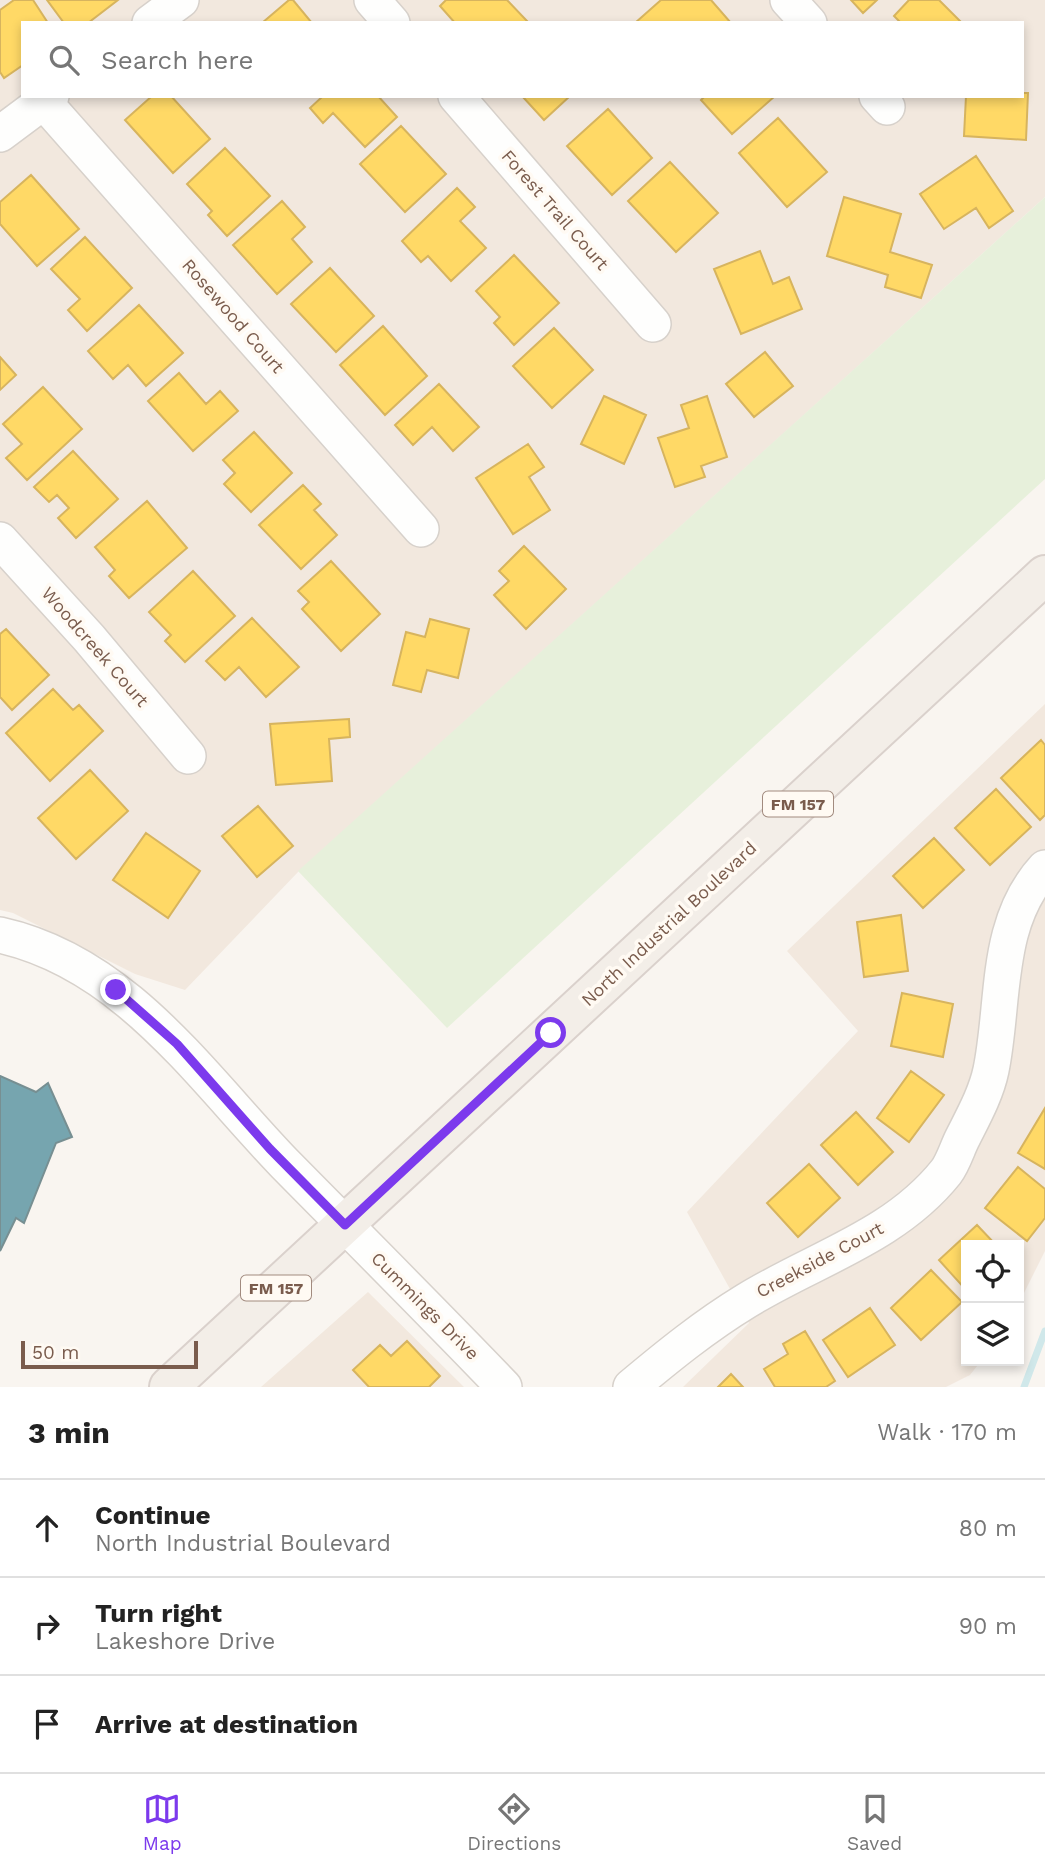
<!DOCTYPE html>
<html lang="en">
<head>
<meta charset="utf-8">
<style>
	body { margin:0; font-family:"Work Sans",sans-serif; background:#f6f6f6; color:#222 }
	.controls { position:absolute; right:21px; bottom:21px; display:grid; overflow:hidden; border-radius:0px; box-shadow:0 4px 10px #0003 }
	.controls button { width:63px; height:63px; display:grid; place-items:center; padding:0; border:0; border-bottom:2px solid #e0e0e0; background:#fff; color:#222; font:35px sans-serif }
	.scale { position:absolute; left:21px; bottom:18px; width:177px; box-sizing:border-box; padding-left:7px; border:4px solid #7a5c4d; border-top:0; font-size:19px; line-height:24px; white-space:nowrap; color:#7a5c4d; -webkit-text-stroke:5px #fffaf3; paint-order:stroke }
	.stop { position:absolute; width:21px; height:21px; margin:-16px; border:5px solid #7c3aed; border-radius:50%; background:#fff }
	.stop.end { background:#7c3aed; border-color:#fff; box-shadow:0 2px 7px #0008 }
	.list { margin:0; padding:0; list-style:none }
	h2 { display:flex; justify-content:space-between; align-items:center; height:91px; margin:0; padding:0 28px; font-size:30px }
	h2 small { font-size:23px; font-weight:400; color:#767676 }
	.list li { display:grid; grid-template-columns:46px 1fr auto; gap:21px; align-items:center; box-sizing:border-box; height:98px; padding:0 28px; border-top:2px solid #e0e0e0 }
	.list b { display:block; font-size:26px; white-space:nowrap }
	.list p { margin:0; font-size:23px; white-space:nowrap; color:#767676 }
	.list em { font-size:23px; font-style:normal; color:#767676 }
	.icon { flex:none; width:38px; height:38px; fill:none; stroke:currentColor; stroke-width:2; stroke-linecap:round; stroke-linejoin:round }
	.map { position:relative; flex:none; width:1045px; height:1387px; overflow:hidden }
	.search { position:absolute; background:#fff; box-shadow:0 4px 10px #0003; left:21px; right:21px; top:21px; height:77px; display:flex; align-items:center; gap:18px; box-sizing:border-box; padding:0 24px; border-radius:0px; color:#767676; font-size:26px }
	.sheet { height:385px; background:#fff }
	nav { display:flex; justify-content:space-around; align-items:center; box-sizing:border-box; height:98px; border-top:2px solid #e0e0e0; background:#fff; font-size:19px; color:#767676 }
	nav a { display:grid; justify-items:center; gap:4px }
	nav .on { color:#7c3aed }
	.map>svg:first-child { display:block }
	.residential { fill:#f2e8de; fill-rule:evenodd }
	.green { fill:#e7f0db }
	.homes { fill:#ffd966; stroke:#d7b45e; stroke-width:2 }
	.public { fill:#76a5af; stroke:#778f92; stroke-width:2 }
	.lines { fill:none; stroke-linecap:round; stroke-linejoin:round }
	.stream { stroke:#d0e8ea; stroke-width:7 }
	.minor-casing { stroke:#d7d1cb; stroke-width:38 }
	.major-casing { stroke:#dad1cc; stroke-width:42 }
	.minor { stroke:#fefefd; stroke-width:35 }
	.major { stroke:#f3eee8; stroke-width:38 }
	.route { stroke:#7c3aed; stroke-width:9 }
	.labels { text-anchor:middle; stroke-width:7; stroke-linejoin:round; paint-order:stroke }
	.shield { fill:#fffaf3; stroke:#a28b7f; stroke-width:2 }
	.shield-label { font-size:16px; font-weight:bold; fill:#7a5c4d }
	.street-label { font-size:18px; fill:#7a5c4d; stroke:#fffaf3 }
</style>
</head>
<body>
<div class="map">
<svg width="1045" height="1387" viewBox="0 0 1045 1387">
	<rect width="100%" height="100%" fill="#f9f5f0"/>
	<!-- residential -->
	<path class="residential" d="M0 0H1045V197L299 871 185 990 135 974 13 913 0 910ZM23 23H1022V96H23Z
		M1045 704V1251L1019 1303V1245H966V1361H981L970 1375 946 1387H683L749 1323 687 1212 858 1031 787 951Z
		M368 1292 464 1387H261Z"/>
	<!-- green -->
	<path class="green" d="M1045 197V479L447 1028 298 871Z"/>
	<!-- homes -->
	<path class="homes" d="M14 0H33L48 23H23V65L4 78 0 72V10Z
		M47 0H118L88 23H64Z
		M289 0H293L312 23H262Z
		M446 0H507L528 22 455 23 440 6Z
		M661 0H711L731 23H635Z
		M851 0H877L863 13Z
		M909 0H939L962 23H901L894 16Z
		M1022 93H1028L1026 140 964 136 966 96H1022Z
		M152 96H171L210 139 173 173 125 120Z
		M323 96H378L397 117 365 147 333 113 323 123 310 108Z
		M522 96H570L544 120Z
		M705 96H775L732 134 701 100Z
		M608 109 652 158 612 195 567 146Z
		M778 118 827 172 787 207 739 153Z
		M401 126 446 174 405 212 360 164Z
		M225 148 270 196 227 236 208 215 212 211 187 184Z
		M976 156 1013 211 989 228 976 208 944 229 920 194Z
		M670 162 718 213 676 252 628 201Z
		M31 175 79 229 37 266 0 224V202Z
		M457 188 475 207 460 221 486 248 451 281 428 256 421 262 402 241Z
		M844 197 901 214 890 252 932 265 921 298 885 287 888 275 827 256Z
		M282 201 305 227 292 239 312 262 277 294 233 245Z
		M85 237 132 288 87 331 68 310 80 299 51 269Z
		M760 251 773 284 789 277 802 309 741 334 714 269Z
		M514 255 559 303 514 345 494 323 500 317 476 291Z
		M330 268 374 316 336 352 291 304Z
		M139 305 183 353 146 386 128 365 113 379 88 351Z
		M383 326 427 376 385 415 340 365Z
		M554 328 593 370 552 408 513 366Z
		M765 352 793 386 754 417 726 384Z
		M0 357 16 375 0 390Z
		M179 373 206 404 220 391 238 411 193 451 148 401Z
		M439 384 479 427 453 451 432 427 413 445 395 425Z
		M43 387 82 429 27 480 6 458 22 444 3 424Z
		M604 396 646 415 624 464 581 444Z
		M707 396 727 457 701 466 705 477 675 487 658 438 689 428 681 405Z
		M254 432 292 473 251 512 224 484 235 473 223 460Z
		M528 444 544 467 529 477 550 510 513 534 476 478Z
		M73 451 118 499 76 538 58 518 69 508 57 495 49 502 34 487Z
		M303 485 321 504 314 510 337 535 301 569 259 525Z
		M147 501 187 548 129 598 109 576 115 570 95 547Z
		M524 546 566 589 526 629 494 595 509 581 499 571Z
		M331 561 380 614 341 651 302 609 309 602 298 591Z
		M193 571 235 616 185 662 165 641 171 635 149 612Z
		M252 618 299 667 266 697 239 667 225 680 206 661Z
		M430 619 469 629 458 678 427 670 421 692 393 685 406 632 425 637Z
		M6 629 49 675 12 710 0 697V634Z
		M53 689 73 710 79 705 103 731 50 781 6 733Z
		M349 719 350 737 329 739 332 781 276 785 270 724Z
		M1041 740 1045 745V815L1040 820 1001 778Z
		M90 770 128 811 76 859 38 818Z
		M996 789 1031 827 990 865 955 828Z
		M258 806 293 846 257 877 222 836Z
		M146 833 200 871 168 918 113 880Z
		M934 838 964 870 923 908 893 876Z
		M901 915 908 971 864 977 857 922Z
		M902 993 953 1004 943 1057 891 1046Z
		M911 1071 944 1095 909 1142 877 1118Z
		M1045 1108V1169L1018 1153Z
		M856 1112 893 1152 858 1185 821 1145Z
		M809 1164 840 1198 798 1237 767 1203Z
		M1018 1167 1045 1189V1218L1027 1241 985 1208Z
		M977 1225 996 1245H966V1290L939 1260Z
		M931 1270 962 1302 921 1340 891 1308Z
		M870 1308 895 1345 848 1377 823 1340Z
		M805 1331 835 1381 826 1387H775L764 1369 788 1354 783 1344Z
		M407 1341 440 1376 429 1387H369L353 1370 380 1345 391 1356Z
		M731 1374 743 1387H718Z"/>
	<!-- public -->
	<path class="public" d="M0 1076 36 1092 48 1083 72 1137 56 1143 24 1223 16 1218 0 1251Z"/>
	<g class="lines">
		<!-- stream -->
		<path class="stream" d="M1024 1387 1045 1331"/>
		<defs>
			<path id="minor" d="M372 0 392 23
				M788 0 809 23
				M150 23 181 0
				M456 96 653 324
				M877 96 887 107
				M44 102 421 529
				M0 134 51 96
				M0 540 89 638 188 756
				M0 935C126 963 201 1077 285 1164 358 1238 432 1312 504 1387
				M631 1387C668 1356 705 1326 746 1301 814 1259 894 1237 946 1172 953 1163 957 1149 962 1139 973 1117 986 1094 991 1070 1005 1002 994 923 1045 868"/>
			<path id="major" d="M169 1387 1045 575"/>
		</defs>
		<!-- minor casing -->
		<use href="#minor" class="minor-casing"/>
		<!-- major casing -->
		<use href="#major" class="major-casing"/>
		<!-- minor -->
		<use href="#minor" class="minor"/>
		<!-- major -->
		<use href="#major" class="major"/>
	</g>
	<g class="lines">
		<!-- route -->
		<path class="route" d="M116 990 177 1044 270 1149 345 1225 551 1033"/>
	</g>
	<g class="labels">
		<!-- shield labels -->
		<g class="shield">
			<rect x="763" y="791.5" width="70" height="25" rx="5"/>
			<rect x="241" y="1275.5" width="70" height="25" rx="5"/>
		</g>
		<g class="shield-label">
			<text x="798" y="810">FM 157</text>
			<text x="276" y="1294">FM 157</text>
		</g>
		<!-- street labels -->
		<g class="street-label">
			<text transform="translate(555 210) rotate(49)" y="6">Forest Trail Court</text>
			<text transform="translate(233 316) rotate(49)" y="6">Rosewood Court</text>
			<text transform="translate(95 647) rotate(49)" y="6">Woodcreek Court</text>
			<text transform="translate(669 924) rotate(-43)" y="6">North Industrial Boulevard</text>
			<text transform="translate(820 1260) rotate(-28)" y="6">Creekside Court</text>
			<text transform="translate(425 1306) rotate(45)" y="6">Cummings Drive</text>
		</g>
	</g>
</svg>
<div class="controls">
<button><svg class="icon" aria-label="locate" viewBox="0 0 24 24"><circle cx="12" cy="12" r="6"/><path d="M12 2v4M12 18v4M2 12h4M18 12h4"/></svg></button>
<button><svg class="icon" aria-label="layers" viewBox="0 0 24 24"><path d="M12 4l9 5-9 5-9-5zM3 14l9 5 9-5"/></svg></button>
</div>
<div class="scale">50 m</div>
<div class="stop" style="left:551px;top:1033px"></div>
<div class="stop end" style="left:116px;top:990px"></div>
<div class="search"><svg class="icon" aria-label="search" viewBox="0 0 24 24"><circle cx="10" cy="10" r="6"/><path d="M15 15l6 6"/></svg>Search here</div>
</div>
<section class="sheet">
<h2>3 min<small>Walk · 170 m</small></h2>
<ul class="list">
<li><svg class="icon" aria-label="ahead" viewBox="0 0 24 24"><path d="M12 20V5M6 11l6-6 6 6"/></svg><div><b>Continue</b><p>North Industrial Boulevard</p></div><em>80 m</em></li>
<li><svg class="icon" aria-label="right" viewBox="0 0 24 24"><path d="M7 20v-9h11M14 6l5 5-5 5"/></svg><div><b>Turn right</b><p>Lakeshore Drive</p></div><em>90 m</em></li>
<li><svg class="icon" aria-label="arrive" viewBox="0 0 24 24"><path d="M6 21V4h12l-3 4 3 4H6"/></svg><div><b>Arrive at destination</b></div></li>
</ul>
</section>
<nav>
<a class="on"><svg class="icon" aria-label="map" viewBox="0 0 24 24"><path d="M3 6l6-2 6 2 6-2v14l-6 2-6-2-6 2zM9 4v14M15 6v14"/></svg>Map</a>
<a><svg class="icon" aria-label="directions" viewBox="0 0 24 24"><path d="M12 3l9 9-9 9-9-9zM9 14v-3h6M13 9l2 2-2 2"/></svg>Directions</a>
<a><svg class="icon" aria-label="saved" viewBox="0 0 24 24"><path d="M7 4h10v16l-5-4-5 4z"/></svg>Saved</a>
</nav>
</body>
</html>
